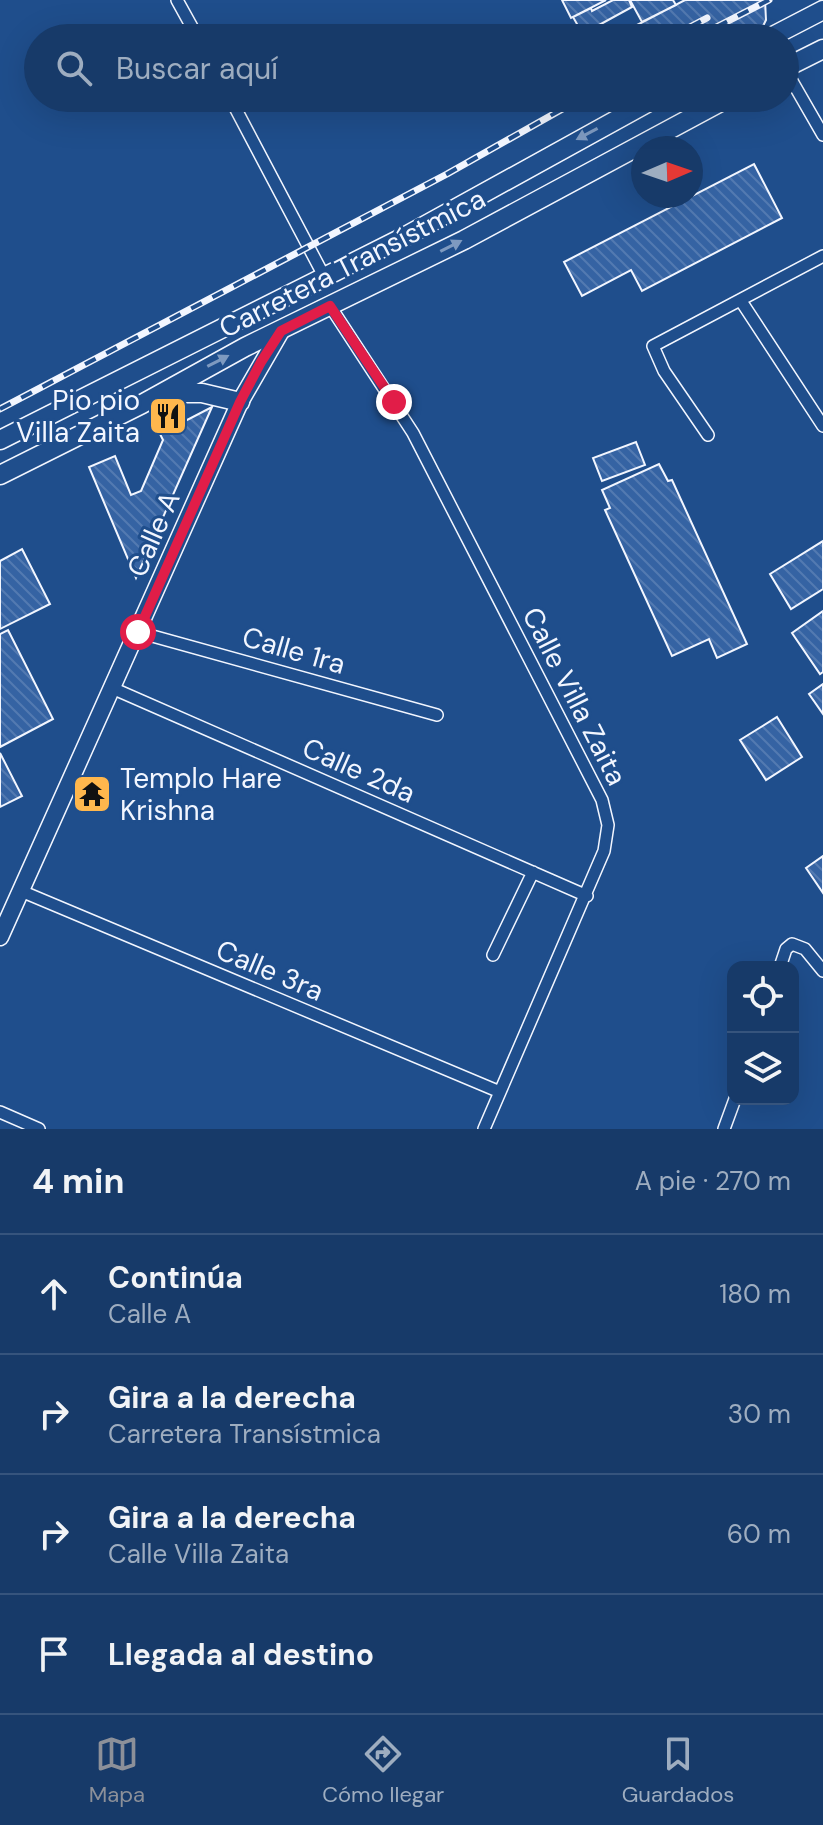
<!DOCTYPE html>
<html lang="es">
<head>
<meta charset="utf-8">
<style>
	body { margin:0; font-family:"DM Sans",sans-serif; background:#20416f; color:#f1f3f6 }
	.controls { position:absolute; right:24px; bottom:24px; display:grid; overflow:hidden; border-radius:16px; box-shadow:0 8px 32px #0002 }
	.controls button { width:72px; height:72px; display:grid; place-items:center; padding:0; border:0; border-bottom:2px solid #36547d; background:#173a69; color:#f1f3f6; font:40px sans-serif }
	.compass { position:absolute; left:631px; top:136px; width:72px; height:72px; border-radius:50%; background:#173a69; box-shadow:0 8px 32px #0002; rotate:88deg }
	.stop { position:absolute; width:24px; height:24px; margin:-18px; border:6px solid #e11d48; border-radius:50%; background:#fff }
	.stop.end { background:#e11d48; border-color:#fff; box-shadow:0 2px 8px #0008 }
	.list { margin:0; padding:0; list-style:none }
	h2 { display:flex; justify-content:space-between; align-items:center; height:104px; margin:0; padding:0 32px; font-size:34px }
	h2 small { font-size:26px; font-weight:400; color:#9eadc0 }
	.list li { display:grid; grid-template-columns:52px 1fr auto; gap:24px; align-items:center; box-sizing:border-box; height:120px; padding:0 32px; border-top:2px solid #36547d }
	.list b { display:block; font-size:30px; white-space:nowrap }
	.list p { margin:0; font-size:26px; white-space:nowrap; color:#9eadc0 }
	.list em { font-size:26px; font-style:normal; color:#9eadc0 }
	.icon { flex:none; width:44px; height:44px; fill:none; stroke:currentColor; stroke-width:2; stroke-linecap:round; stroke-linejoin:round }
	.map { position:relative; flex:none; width:823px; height:1129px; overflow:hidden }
	.search { position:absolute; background:#173a69; box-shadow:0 8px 32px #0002; left:24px; right:24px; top:24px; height:88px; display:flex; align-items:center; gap:20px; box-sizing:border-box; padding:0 28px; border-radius:44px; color:#9eadc0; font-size:30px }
	.sheet { height:584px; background:#173a69 }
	nav { display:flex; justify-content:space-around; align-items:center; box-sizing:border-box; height:112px; border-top:2px solid #36547d; background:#173a69; font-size:22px; color:#9eadc0 }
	nav a { display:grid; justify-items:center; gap:4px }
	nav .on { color:#8c9099 }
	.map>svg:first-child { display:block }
	.building { fill:url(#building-back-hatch); stroke:#f2f6ff; stroke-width:2 }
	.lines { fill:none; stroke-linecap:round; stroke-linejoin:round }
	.street-casing { stroke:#f2f6ff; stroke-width:14 }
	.secondary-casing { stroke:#f2f6ff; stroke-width:19 }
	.primary-casing { stroke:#f2f6ff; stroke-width:21 }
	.street { stroke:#1f4e8c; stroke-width:11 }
	.secondary { stroke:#1f4e8c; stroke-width:16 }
	.primary { stroke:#1f4e8c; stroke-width:18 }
	.rail-casing { stroke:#f2f6ff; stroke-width:7 }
	.rail { stroke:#1f4e8c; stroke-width:4; stroke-dasharray:12; stroke-linecap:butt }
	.oneway { fill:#7e9ac0 }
	.route { stroke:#e11d48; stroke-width:10 }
	.labels { text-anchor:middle; stroke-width:6; stroke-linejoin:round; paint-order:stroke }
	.street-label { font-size:28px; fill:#f2f6ff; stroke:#1f4e8c }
	.poi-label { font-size:28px; fill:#f2f6ff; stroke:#1f4e8c; text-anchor:end }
</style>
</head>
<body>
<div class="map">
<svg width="823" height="1129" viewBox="0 0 823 1129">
	<defs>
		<pattern id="building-back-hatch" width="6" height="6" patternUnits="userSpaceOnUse" patternTransform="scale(2)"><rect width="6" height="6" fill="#3563a3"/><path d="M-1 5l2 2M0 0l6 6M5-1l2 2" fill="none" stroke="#537ab1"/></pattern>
	</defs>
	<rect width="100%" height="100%" fill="#1f4e8c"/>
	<!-- building -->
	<path class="building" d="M562 0H606L571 18Z
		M613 0H629L632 7 599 25 606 38H585L573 17 591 8 592 11Z
		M630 0H673L676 5 642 22Z
		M685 0H765L766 20 761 30 753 38H612Z
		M595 98H640L619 106 608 105Z
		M754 164 782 218 642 291 631 270 582 296 564 262Z
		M212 407 136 578 89 467 115 456 131 495 141 491 163 440 160 434Z
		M636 442 645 465 602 481 593 458Z
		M659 464 668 481 672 480 747 644 717 658 709 639 672 656 605 510 610 508 602 490Z
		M823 541V589L791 609 770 574Z
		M22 549 50 604 0 629V561Z
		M823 611V672L820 674 792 633Z
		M8 630 53 719 0 747V634Z
		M823 684V714L809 694Z
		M777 717 802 757 766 780 740 740Z
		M0 753 22 796 0 807Z
		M823 856V893L806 868Z"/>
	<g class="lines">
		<defs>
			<path id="street" d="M177 0 198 38
				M785 69 823 135
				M230 98 325 278
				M741 301 823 426
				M330 306 413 433 602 800 608 825 604 851 484 1129
				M708 435 664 371 653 346 823 256
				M138 632 437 715
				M112 688 587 896
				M21 891 500 1092
				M493 955 533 872
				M780 967 786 949 792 944 805 949 823 971
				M0 1112 39 1129
				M724 1129 735 1099"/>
			<path id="secondary" d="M0 937 240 402 281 331"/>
			<path id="primary" d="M769 38 823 10
				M785 68 823 49
				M164 393H202L240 402
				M0 440 406 236 656 98
				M0 475 142 404 245 347 464 240 728 98"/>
		</defs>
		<!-- street casing -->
		<use href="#street" class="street-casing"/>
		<!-- secondary casing -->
		<use href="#secondary" class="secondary-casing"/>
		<!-- primary casing -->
		<use href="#primary" class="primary-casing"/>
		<!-- street -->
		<use href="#street" class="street"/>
		<!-- secondary -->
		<use href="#secondary" class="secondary"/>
		<!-- primary -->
		<use href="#primary" class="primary"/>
		<defs>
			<path id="rail" d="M669 38 707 18
				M695 38 769 0
				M0 409 447 174 582 98"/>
		</defs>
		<!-- rail casing -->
		<use href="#rail" class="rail-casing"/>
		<!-- rail -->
		<use href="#rail" class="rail"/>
	</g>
	<!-- one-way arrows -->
	<defs><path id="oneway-solid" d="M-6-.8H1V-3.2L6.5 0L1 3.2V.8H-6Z" transform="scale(2)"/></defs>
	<g class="oneway">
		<use href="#oneway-solid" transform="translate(587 134) rotate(152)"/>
		<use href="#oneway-solid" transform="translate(451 246) rotate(-27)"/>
		<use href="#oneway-solid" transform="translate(218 361) rotate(-27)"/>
	</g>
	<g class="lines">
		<!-- route -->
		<path class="route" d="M138 632 240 402 261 362 281 331 330 306 394 402"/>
	</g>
	<!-- icons -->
	<defs>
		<symbol id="restaurant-square" viewBox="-11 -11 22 22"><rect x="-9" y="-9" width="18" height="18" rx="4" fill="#ffb74d" stroke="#1f4e8c"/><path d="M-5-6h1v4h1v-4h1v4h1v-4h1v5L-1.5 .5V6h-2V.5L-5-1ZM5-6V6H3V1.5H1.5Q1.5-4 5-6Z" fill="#111"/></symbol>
		<symbol id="temple-square" viewBox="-11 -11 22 22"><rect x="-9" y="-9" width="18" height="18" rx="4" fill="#ffb74d" stroke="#1f4e8c"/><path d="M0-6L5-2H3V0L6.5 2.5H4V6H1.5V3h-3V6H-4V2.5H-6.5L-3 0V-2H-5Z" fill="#111"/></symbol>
	</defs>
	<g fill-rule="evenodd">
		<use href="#restaurant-square" x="146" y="394" width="44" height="44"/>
		<use href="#temple-square" x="70" y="772" width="44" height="44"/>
	</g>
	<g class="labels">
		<!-- street labels -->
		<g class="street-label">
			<text transform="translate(352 263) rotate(-27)" y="10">Carretera Transístmica</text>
			<text transform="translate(153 534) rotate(-66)" y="10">Calle A</text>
			<text transform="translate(294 650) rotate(16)" y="10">Calle 1ra</text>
			<text transform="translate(575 696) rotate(63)" y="10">Calle Villa Zaita</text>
			<text transform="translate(359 770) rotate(24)" y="10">Calle 2da</text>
			<text transform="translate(270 970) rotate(23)" y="10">Calle 3ra</text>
		</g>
		<!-- poi labels -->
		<g class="poi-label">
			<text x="140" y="410">Pio pio<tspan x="140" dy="32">Villa Zaita</tspan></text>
			<text x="120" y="788" text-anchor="start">Templo Hare<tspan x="120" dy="32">Krishna</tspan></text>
		</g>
	</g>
</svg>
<div class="controls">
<button><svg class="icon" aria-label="locate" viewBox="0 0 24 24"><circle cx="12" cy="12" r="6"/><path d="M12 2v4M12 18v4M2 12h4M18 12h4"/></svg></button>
<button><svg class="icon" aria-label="layers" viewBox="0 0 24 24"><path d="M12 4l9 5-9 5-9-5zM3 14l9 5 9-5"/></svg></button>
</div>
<svg class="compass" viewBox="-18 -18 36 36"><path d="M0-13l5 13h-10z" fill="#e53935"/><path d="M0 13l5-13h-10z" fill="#9eadc0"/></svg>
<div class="stop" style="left:138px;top:632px"></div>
<div class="stop end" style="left:394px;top:402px"></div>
<div class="search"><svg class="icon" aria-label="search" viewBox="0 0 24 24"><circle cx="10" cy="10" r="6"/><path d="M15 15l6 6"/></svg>Buscar aquí</div>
</div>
<section class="sheet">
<h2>4 min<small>A pie · 270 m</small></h2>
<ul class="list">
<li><svg class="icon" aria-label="ahead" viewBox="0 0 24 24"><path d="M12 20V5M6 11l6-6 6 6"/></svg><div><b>Continúa</b><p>Calle A</p></div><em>180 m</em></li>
<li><svg class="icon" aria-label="right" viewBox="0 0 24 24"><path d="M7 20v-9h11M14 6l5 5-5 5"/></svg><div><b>Gira a la derecha</b><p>Carretera Transístmica</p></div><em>30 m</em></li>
<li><svg class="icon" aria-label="right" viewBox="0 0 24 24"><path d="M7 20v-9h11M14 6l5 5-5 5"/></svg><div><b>Gira a la derecha</b><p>Calle Villa Zaita</p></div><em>60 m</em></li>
<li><svg class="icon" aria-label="arrive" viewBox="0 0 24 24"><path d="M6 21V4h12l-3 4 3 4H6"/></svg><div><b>Llegada al destino</b></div></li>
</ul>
</section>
<nav>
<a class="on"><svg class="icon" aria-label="map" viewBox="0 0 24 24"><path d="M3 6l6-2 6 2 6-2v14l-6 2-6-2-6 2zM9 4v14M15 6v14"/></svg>Mapa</a>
<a><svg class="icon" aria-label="directions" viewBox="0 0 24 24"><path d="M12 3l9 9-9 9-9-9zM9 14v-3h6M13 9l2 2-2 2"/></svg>Cómo llegar</a>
<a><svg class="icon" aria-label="saved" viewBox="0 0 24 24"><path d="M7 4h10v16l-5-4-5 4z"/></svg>Guardados</a>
</nav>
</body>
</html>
